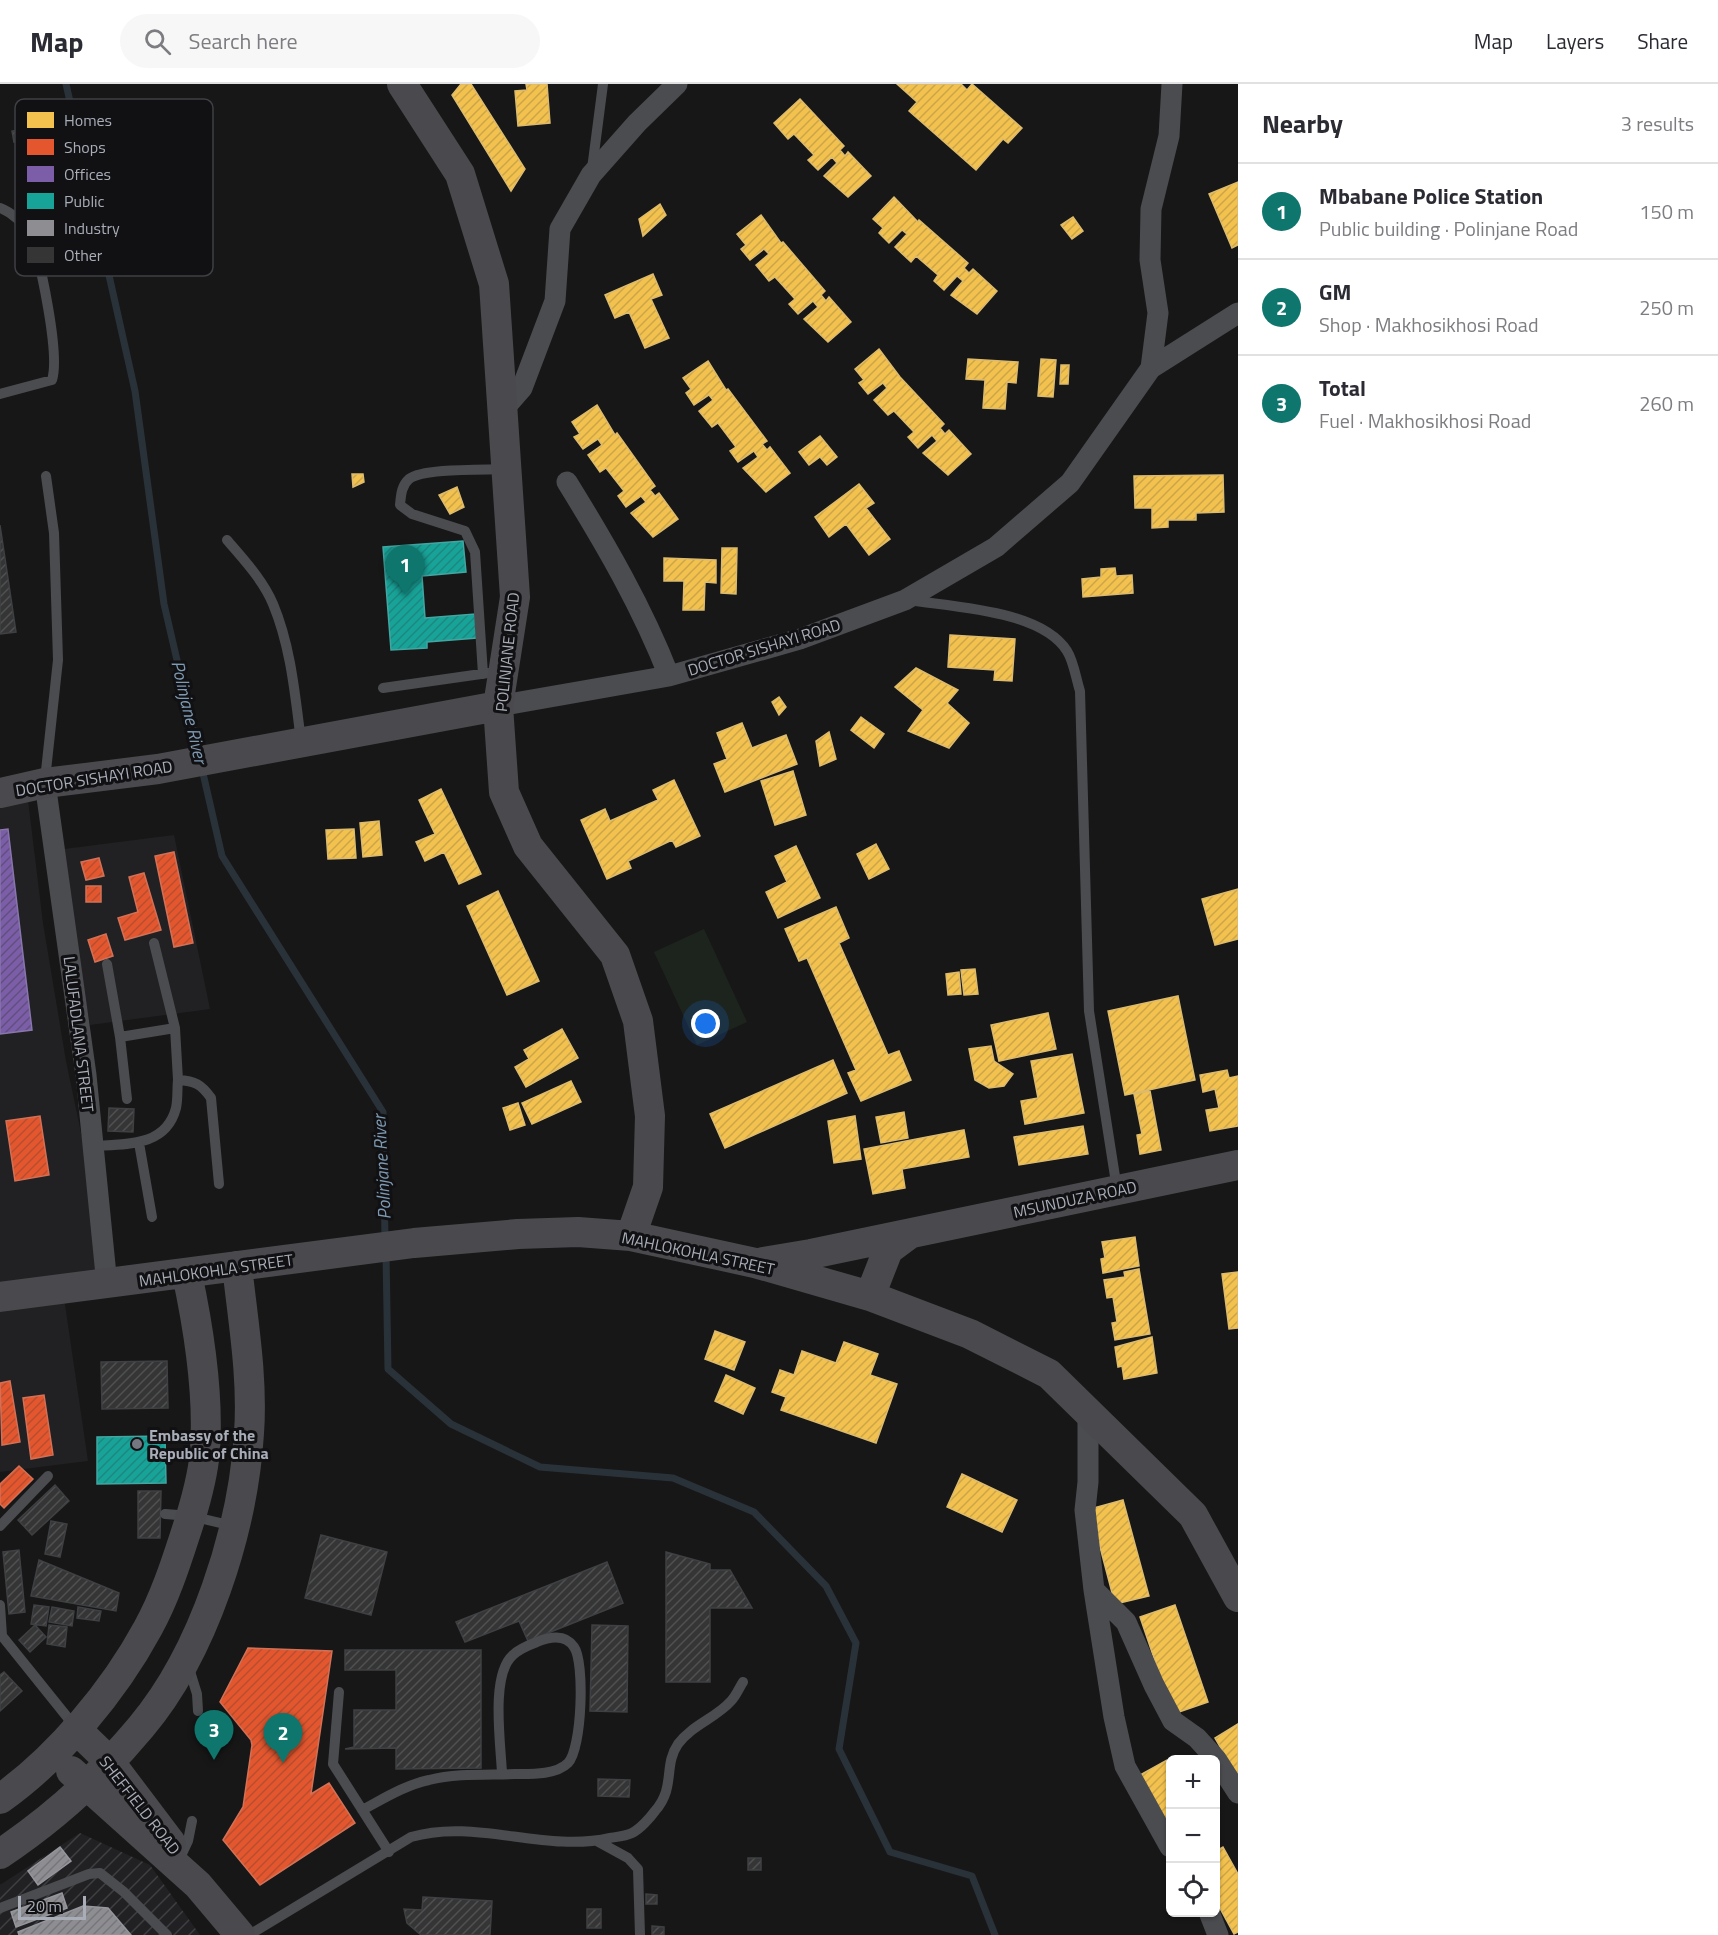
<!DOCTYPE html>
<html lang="en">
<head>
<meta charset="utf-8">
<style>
	body { margin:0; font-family:"Titillium Web",sans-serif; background:#f7f7f7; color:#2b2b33 }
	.controls { position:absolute; right:18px; bottom:18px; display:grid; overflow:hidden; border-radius:9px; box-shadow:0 2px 4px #0004 }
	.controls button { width:54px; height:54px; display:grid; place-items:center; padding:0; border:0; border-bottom:2px solid #e1e1e2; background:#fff; color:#2b2b33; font:30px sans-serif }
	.scale { position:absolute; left:18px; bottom:15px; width:68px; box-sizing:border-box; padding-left:6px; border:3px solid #a8adb8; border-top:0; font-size:16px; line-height:21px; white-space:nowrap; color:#a8adb8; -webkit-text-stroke:4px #111113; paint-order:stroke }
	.you { position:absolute; left:706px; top:940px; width:21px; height:21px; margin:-15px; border:4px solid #fff; border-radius:50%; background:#1a73e8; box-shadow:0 0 0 9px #1a73e833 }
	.badge { display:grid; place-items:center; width:39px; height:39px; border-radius:50%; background:#0f766e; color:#fff; font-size:20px; font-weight:700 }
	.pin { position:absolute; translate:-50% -50px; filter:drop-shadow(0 2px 3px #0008) }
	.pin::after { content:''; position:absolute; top:32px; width:21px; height:18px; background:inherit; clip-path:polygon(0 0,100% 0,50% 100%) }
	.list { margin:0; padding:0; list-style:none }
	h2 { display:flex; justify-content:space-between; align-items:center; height:78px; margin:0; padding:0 24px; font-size:26px }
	h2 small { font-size:20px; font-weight:400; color:#7c7c81 }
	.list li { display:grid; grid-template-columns:39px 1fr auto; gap:18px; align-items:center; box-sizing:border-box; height:96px; padding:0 24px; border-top:2px solid #e1e1e2 }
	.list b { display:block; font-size:22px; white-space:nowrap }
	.list p { margin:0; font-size:20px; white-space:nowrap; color:#7c7c81 }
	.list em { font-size:20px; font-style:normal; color:#7c7c81 }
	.icon { flex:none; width:33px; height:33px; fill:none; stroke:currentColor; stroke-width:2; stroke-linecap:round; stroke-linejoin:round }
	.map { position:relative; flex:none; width:1238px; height:1851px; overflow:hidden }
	header { display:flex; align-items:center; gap:36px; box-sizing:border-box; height:84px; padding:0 30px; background:#fff; border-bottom:2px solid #e1e1e2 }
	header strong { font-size:28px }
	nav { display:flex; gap:33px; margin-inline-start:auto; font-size:21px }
	.search { width:420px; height:54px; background:#f7f7f7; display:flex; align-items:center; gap:15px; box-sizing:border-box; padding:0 21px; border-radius:33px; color:#7c7c81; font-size:22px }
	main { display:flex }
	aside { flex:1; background:#fff }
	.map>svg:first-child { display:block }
	.built { fill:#212123 }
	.industrial { fill:url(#industrial-furrows) }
	.park { fill:#1d241e }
	.homes { fill:url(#homes-hatch); stroke:#dcbb6e; stroke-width:1.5 }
	.shops { fill:url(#shops-hatch); stroke:#d27157; stroke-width:1.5 }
	.offices { fill:url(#offices-hatch); stroke:#8876ac; stroke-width:1.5 }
	.public { fill:url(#public-hatch); stroke:#42a6a2; stroke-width:1.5 }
	.industry { fill:url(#industry-hatch); stroke:#95979d; stroke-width:1.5 }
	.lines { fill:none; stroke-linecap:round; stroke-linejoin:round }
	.stream { stroke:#2a3239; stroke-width:7 }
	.building { fill:url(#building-hatch); stroke:#3f4043; stroke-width:1.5 }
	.lane { stroke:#4b4c50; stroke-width:10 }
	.street { stroke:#4b4c50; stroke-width:21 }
	.secondary { stroke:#4a4a4e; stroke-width:30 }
	.poi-dot { fill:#757880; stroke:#111113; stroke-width:2 }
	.labels { text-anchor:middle; stroke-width:6; stroke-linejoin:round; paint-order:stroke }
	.street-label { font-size:16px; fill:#a8adb8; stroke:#111113 }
	.poi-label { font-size:16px; font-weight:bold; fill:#a8adb8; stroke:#111113; text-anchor:start }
	.water-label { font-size:18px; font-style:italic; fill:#7f9bb3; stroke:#111113 }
	.key { fill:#111113; stroke:#3e4045; stroke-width:1.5 }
	.key-label { font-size:16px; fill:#a8adb8 }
</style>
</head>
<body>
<header>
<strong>Map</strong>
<div class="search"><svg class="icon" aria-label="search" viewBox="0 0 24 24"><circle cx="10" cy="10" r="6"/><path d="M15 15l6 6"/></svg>Search here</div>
<nav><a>Map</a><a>Layers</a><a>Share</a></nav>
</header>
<main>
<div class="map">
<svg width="1238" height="1851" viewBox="0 0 1238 1851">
	<defs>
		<pattern id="industrial-furrows" width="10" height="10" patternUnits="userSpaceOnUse" patternTransform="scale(1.5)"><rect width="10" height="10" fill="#212123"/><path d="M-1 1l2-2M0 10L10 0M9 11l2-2" fill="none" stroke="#3e3f41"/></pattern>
		<pattern id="homes-hatch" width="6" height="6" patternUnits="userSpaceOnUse" patternTransform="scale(1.5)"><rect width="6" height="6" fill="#f2c14e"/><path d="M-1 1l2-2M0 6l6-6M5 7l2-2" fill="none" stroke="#cca549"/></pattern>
		<pattern id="shops-hatch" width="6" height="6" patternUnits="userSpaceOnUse" patternTransform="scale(1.5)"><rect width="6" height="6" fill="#e4572e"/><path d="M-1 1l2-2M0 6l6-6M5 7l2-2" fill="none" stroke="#b84e30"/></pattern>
		<pattern id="offices-hatch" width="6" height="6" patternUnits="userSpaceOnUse" patternTransform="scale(1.5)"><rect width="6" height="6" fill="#7b5ea7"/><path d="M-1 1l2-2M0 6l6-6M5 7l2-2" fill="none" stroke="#614f80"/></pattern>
		<pattern id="public-hatch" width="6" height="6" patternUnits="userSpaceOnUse" patternTransform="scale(1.5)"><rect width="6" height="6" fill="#17a398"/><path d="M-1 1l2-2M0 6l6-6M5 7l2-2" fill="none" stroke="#1e8780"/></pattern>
		<pattern id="industry-hatch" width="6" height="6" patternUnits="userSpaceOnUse" patternTransform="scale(1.5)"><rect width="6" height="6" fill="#8d8d92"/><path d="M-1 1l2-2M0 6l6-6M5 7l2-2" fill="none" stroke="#76777b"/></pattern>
		<pattern id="building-hatch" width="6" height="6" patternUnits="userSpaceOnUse" patternTransform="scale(1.5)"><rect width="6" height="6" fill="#353536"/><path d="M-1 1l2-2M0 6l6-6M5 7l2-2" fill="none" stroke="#4f5051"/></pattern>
	</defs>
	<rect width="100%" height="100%" fill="#171717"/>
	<!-- built -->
	<path class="built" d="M27 708 43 839 66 977 94 1111 96 1202 63 1207 88 1377 0 1388V714Z
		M174 751 210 925 90 941 71 837 64 765Z"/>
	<!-- industrial -->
	<path class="industrial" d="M80 1749 150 1781 200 1851H0V1801Z"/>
	<!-- park -->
	<path class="park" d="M704 845 747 938 697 961 654 868Z"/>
	<!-- homes -->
	<path class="homes" d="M461 0H471L525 85 511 107 452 11Z
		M526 0H547L550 39 518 42 515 7 527 6Z
		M897 0H961L967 6 972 0 1022 44 1008 59 1003 55 976 86 909 27 917 18Z
		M800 15 844 62 840 66 845 72 848 68 871 92 848 113 824 92 837 79 832 73 818 86 808 76 814 71 794 50 788 55 774 39Z
		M1238 98V161L1232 164 1209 110Z
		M894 113 918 138 919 136 968 179 964 184 969 189 973 185 997 207 977 230 951 211 963 197 957 192 944 206 934 197 938 191 916 172 911 178 895 163 907 150 902 146 889 159 879 149 883 144 873 135Z
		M660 120 666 131 643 152 639 135Z
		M761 131 781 159 783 158 825 207 821 211 826 217 829 213 851 238 828 258 804 235 818 223 813 217 798 230 789 220 795 215 775 193 769 197 756 181 769 170 764 165 750 176 741 165 746 161 737 150Z
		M1073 133 1083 147 1072 155 1061 141Z
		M653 190 662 211 651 215 669 254 645 264 629 228 615 234 605 211Z
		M879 265 900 293 944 340 940 344 945 350 949 346 971 370 948 391 923 369 937 357 932 351 918 364 908 353 914 348 894 327 888 331 874 316 887 304 883 299 868 310 859 299 864 296 855 285Z
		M968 275 1018 278 1016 299 1007 298 1005 325 983 324 985 296 966 295Z
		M1041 275 1056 276 1053 313 1038 312Z
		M708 277 726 306 728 305 767 357 762 360 767 366 770 363 790 389 766 408 743 384 758 373 754 367 738 378 730 367 736 363 718 339 712 343 699 327 713 316 709 311 694 321 686 309 691 305 683 294Z
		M1061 281H1069L1068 300H1060Z
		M597 321 615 351 617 349 655 402 650 406 655 412 659 409 678 435 653 453 631 429 646 418 641 412 626 423 618 412 624 407 606 384 600 388 588 371 602 361 598 355 583 365 574 353 580 350 572 338Z
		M820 352 837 373 827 381 820 373 809 381 799 368Z
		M352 390H363L364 398 353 403Z
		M1223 391 1224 428 1196 429V436H1168V443L1152 444V424H1135L1134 392Z
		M859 400 874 419 866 424 890 455 869 471 846 440 829 453 815 433Z
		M457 403 464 423 450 430 439 411Z
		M722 464H737L736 510 721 509Z
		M664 474 716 476V499L705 498 704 526H683L684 497H664Z
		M1115 484 1116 492 1132 491 1133 509 1083 513 1082 495 1101 493V485Z
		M950 551 1015 555 1012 597 994 596 995 586 948 583Z
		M916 584 958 606 947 619 969 639 949 664 908 647 923 626 895 603Z
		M779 613 786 623 779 631 772 618Z
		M861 633 884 650 874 664 851 646Z
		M742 639 752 664 786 651 797 680 725 708 714 680 727 675 717 649Z
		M829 648 836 675 820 682 816 657Z
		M793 687 806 731 775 741 761 697Z
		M674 696 700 752 676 763 672 756 628 777 631 784 607 795 581 736 605 725 610 737 658 716 653 706Z
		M441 705 481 790 459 800 444 768 425 777 416 758 435 750 419 716Z
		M379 737 382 771 363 773 360 739Z
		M354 745 356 774 328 775 326 746Z
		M876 760 889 785 869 795 857 770Z
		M796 762 820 814 778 834 766 808 787 798 775 772Z
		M1238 805V855L1215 861 1202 815Z
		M498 807 539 897 507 911 467 822Z
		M836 823 849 854 839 859 888 971 899 967 911 996 861 1017 848 989 856 986 807 874 799 877 785 845Z
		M975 885 978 910 964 911 961 886Z
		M959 888 961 910 948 911 946 890Z
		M1178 912 1195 996 1125 1011 1108 927Z
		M1048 929 1056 965 999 977 991 941Z
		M562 945 578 974 526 1003 515 983 529 975 524 966Z
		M991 962 994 977 1013 990 1004 1002 989 1004 975 996 969 965Z
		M1072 970 1084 1029 1025 1040 1021 1017 1038 1014 1031 977Z
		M833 976 847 1009 725 1064 710 1030Z
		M1227 986 1229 994 1238 992V1042L1210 1047 1206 1026 1219 1024 1215 1005 1203 1008 1200 991Z
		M571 997 581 1018 532 1040 522 1019Z
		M1150 1007 1161 1066 1140 1070 1137 1051 1142 1050 1134 1010Z
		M518 1019 525 1041 510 1046 503 1024Z
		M904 1028 908 1054 881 1059 876 1033Z
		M855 1032 861 1075 834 1079 828 1037Z
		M1083 1042 1088 1070 1019 1081 1014 1053Z
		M964 1046 969 1073 902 1085 905 1104 873 1110 864 1065Z
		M1135 1153 1139 1182 1103 1189 1101 1175 1105 1174 1102 1158Z
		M1139 1185 1150 1250 1115 1256 1112 1239 1117 1238 1113 1213 1107 1214 1104 1196 1125 1193 1124 1188Z
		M1238 1188V1244L1229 1245 1222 1190Z
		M715 1247 745 1258 734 1286 705 1275Z
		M1152 1253 1157 1289 1124 1295 1122 1282 1118 1283 1115 1263Z
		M844 1258 878 1270 870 1291 897 1300 876 1359 781 1326 786 1313 772 1308 780 1286 794 1291 802 1267 836 1279Z
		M726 1291 755 1304 743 1330 715 1317Z
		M962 1390 1017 1416 1002 1448 947 1423Z
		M1123 1416 1149 1512 1115 1520 1090 1425Z
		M1175 1521 1208 1618 1173 1630 1140 1533Z
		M1238 1640V1694L1215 1654Z
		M1167 1676 1170 1683V1746L1140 1691Z
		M1223 1763 1238 1790V1848L1234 1850 1216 1817V1767Z"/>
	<!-- shops -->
	<path class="shops" d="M174 768 193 859 174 863 155 772Z
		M99 774 104 792 86 796 81 778Z
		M144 789 161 846 125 856 118 834 138 828 129 793Z
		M86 802H101V818H86Z
		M106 850 113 872 95 878 88 856Z
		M40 1032 49 1091 15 1097 6 1037Z
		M10 1297 20 1358 2 1361 0 1299Z
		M44 1311 53 1371 31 1375 23 1314Z
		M19 1382 33 1395 4 1424 0 1420V1400Z
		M248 1564 332 1567 311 1710 329 1699 355 1739 260 1801 223 1756 243 1723 252 1661 251 1656 220 1618Z"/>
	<!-- offices -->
	<path class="offices" d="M8 745 32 946 0 950V746Z"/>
	<!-- public -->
	<path class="public" d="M463 457 466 488 422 492 425 534 475 530 477 554 427 558V564L391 566 383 463Z
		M165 1352 166 1399 97 1400V1353Z"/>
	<!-- industry -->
	<path class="industry" d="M60 1763 71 1777 38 1801 28 1787Z
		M62 1809 67 1824 16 1843 11 1828Z
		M83 1822 108 1824 131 1851H19L18 1848Z"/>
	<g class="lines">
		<!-- stream -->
		<path class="stream" d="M66 0 135 307 164 520 199 671
			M202 685 222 772 383 1028 385 1156
			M386 1170 388 1285 451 1340 540 1383 673 1394 754 1428 826 1502 856 1559 839 1665 890 1768 972 1792 995 1851"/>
	</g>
	<!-- building -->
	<path class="building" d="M31 44 33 54 14 58 12 47Z
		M0 441 16 548 0 550Z
		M109 1024 134 1025 133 1048 108 1047Z
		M167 1277 168 1324 102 1325 101 1278Z
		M55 1401 69 1417 32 1451 18 1436Z
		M138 1407H161L160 1454H138Z
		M51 1437 67 1440 60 1473 45 1470Z
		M321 1451 387 1468 371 1531 305 1514Z
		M19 1466 25 1528 9 1530 3 1468Z
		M666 1468 710 1480V1486H730L752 1524H710V1598H666Z
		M39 1476 119 1509 116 1527 31 1512Z
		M607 1478 623 1519 528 1557 519 1537 465 1558 456 1538Z
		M34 1521 49 1523 46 1542 31 1540Z
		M52 1523 74 1527 72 1542 49 1538Z
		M78 1523 101 1527 99 1537 77 1534Z
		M35 1541 46 1553 30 1568 19 1556Z
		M49 1541 67 1543 65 1563 47 1560Z
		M592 1541 628 1542 627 1628 590 1627Z
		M345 1566H481V1684L396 1685V1664L345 1665 354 1663V1626H396V1586H345Z
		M4 1588 22 1607 0 1627V1591Z
		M598 1695 630 1696 629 1713 598 1712Z
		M748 1774H761V1786H748Z
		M646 1810 657 1811V1820H646Z
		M423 1813 492 1817 490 1851H421L407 1839 404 1825 422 1826Z
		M587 1825H601V1844H587Z
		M652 1842 664 1843V1851H652Z"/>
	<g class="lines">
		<!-- lane -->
		<path class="lane" d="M592 85 603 0
			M0 124C11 128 25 140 30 151 41 177 60 271 52 296L0 310
			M227 456C244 476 263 496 273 520 291 563 295 611 301 657
			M909 516C953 523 1041 526 1067 567 1074 578 1076 595 1080 607L1089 927 1117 1105
			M483 590 475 468 465 447 412 430 400 421C401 412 401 402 409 395 423 384 485 386 504 385
			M383 604 488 589
			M45 696 58 576 54 449 46 392
			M154 859 175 944 178 996
			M107 880 120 953 127 1015
			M120 953 175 944
			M139 1059 152 1133
			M93 1062C126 1060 166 1063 176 1024 178 1015 177 1005 178 996 195 997 201 1000 211 1014L219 1100
			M165 1430 191 1432 233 1442
			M0 1442 48 1392
			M0 1521 2 1552 76 1644
			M188 1581 197 1610 198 1627
			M339 1608 333 1680 389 1768
			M362 1726C383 1715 405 1701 429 1696 457 1689 487 1691 515 1690 531 1690 556 1691 568 1679 582 1665 585 1578 574 1563 565 1549 549 1553 537 1558 529 1561 519 1565 513 1571 490 1591 501 1661 502 1690
			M597 1757 628 1774 638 1785 640 1851
			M181 1772 188 1757 192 1737
			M0 1824 89 1790 100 1789 124 1808 167 1851
			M249 1851 411 1753C476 1734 544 1769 610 1754 616 1753 626 1752 632 1749 640 1745 650 1734 655 1727 676 1703 663 1682 678 1660 692 1641 716 1634 731 1617 736 1612 739 1604 743 1598"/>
		<!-- street -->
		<path class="street" d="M1151 284 1238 229
			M501 328 522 304 555 217 560 145 591 91 637 39 677 0
			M567 398C606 461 642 523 669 592
			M498 622 669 592 800 555 905 516 996 463 1070 399 1151 284 1158 229 1150 176 1151 125 1169 52 1172 0
			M45 699 86 991 107 1201
			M1088 1329V1398L1085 1426 1094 1506 1114 1633 1125 1682 1170 1763
			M1094 1506 1126 1538 1154 1601 1173 1637 1197 1654 1216 1675 1238 1709
			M1209 1828 1218 1851"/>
		<!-- secondary -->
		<path class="secondary" d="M402 0 460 90 494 200 515 513 498 622 504 708 528 762 615 871 638 937 650 1032 648 1103 631 1152
			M0 709 45 699 158 685 498 622
			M763 1178 811 1170 1238 1081
			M870 1212 888 1166 911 1149
			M0 1213 414 1159 518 1150 578 1148 631 1152 755 1179 870 1212 970 1250 1049 1290 1193 1431 1238 1513
			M76 1645 109 1677 171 1759
			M71 1687 198 1801 240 1851
			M0 1715C58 1674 114 1607 148 1544 164 1515 175 1482 185 1451 194 1424 203 1394 205 1366 209 1308 199 1246 187 1190
			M0 1770C51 1736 101 1691 141 1643 204 1568 243 1446 249 1349 253 1294 243 1237 237 1182"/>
	</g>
	<!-- markers -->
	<circle class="poi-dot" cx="137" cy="1360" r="6"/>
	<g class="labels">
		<!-- street labels -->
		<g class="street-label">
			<text transform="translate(764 563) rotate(-17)" y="6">DOCTOR SISHAYI ROAD</text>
			<text transform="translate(507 568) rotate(-84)" y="6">POLINJANE ROAD</text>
			<text transform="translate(94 694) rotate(-9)" y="6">DOCTOR SISHAYI ROAD</text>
			<text transform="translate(79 950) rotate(83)" y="6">LALUFADLANA STREET</text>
			<text transform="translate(1075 1115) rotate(-12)" y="6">MSUNDUZA ROAD</text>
			<text transform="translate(698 1169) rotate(12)" y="6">MAHLOKOHLA STREET</text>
			<text transform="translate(216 1186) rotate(-8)" y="6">MAHLOKOHLA STREET</text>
			<text transform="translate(140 1721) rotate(52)" y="6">SHEFFIELD ROAD</text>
		</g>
		<!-- poi labels -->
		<g class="poi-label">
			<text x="149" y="1357">Embassy of the<tspan x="149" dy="18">Republic of China</tspan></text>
		</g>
		<!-- water labels -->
		<g class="water-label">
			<text transform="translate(189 628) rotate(77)" y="6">Polinjane River</text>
			<text transform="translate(382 1083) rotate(-93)" y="6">Polinjane River</text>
		</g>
	</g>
	<!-- legend -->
	<rect x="15" y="15" width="198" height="177" rx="9" class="key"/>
	<rect x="27" y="28" width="27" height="16" fill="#f2c14e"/>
	<rect x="27" y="55" width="27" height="16" fill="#e4572e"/>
	<rect x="27" y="82" width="27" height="16" fill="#7b5ea7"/>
	<rect x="27" y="109" width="27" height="16" fill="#17a398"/>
	<rect x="27" y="136" width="27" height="16" fill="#8d8d92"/>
	<rect x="27" y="163" width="27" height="16" fill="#353536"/>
	<g class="key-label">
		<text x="64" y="42">Homes</text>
		<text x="64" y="69">Shops</text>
		<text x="64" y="96">Offices</text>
		<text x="64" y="123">Public</text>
		<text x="64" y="150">Industry</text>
		<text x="64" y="177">Other</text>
	</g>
</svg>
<div class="controls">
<button>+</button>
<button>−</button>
<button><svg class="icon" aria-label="locate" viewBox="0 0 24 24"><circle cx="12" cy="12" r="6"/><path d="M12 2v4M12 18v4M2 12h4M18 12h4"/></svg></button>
</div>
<div class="scale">20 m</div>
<div class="you"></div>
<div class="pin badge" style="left:405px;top:511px">1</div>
<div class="pin badge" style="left:283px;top:1679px">2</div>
<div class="pin badge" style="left:214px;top:1676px">3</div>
</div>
<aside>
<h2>Nearby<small>3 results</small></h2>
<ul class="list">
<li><span class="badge">1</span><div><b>Mbabane Police Station</b><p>Public building · Polinjane Road</p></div><em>150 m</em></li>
<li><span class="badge">2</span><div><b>GM</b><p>Shop · Makhosikhosi Road</p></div><em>250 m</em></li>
<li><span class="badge">3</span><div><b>Total</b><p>Fuel · Makhosikhosi Road</p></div><em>260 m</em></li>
</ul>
</aside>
</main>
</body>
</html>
